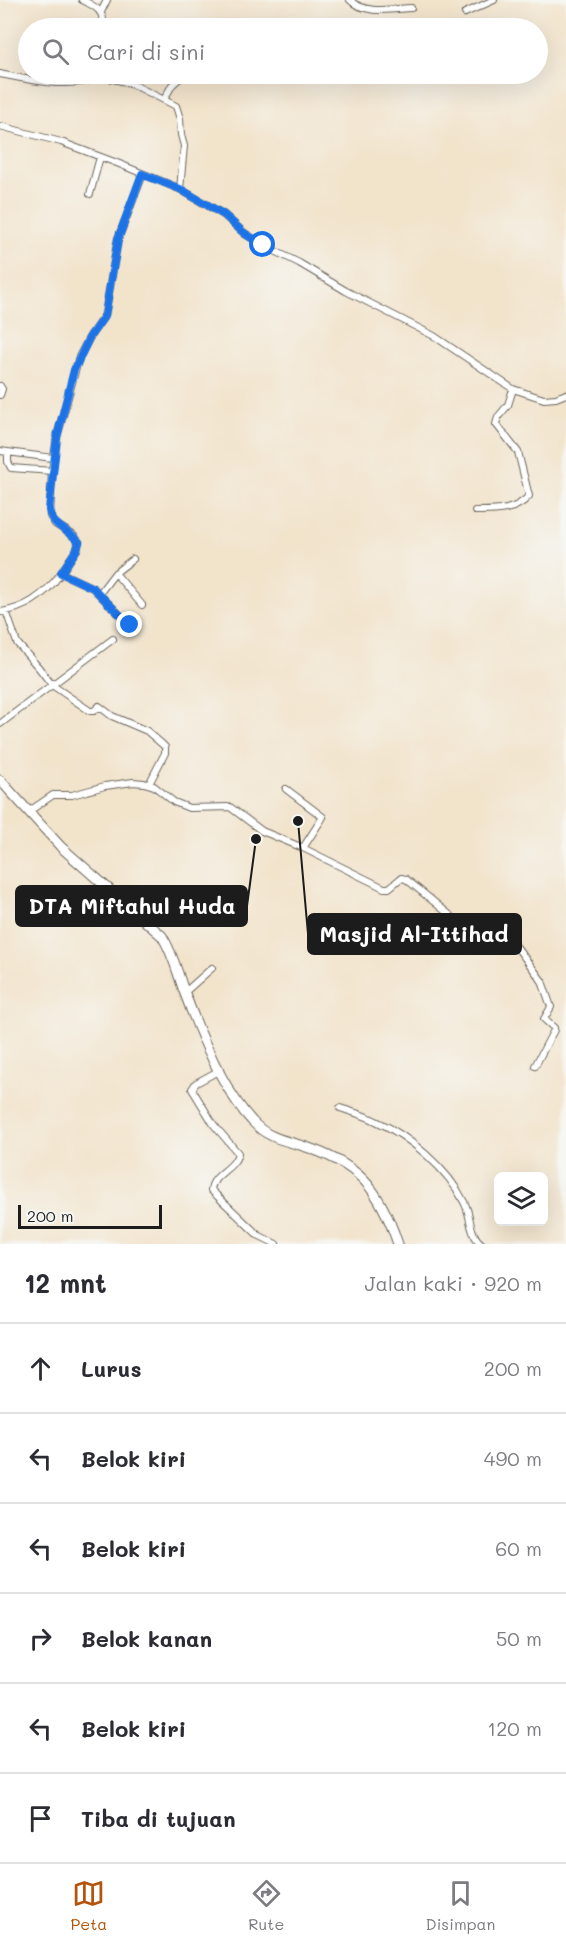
<!DOCTYPE html>
<html lang="id">
<head>
<meta charset="utf-8">
<style>
	body { margin:0; font-family:Mali,sans-serif; background:#f7f7f7; color:#2b2b33 }
	.controls { position:absolute; right:18px; bottom:18px; display:grid; overflow:hidden; border-radius:9px; box-shadow:0 6px 24px #0002 }
	.controls button { width:54px; height:54px; display:grid; place-items:center; padding:0; border:0; border-bottom:2px solid #e1e1e2; background:#fff; color:#2b2b33; font:30px sans-serif }
	.scale { position:absolute; left:18px; bottom:15px; width:144px; box-sizing:border-box; padding-left:6px; border:3px solid #1c1c1c; border-top:0; font-size:16px; line-height:21px; white-space:nowrap; color:#1c1c1c; -webkit-text-stroke:4px #f6f6f2; paint-order:stroke }
	.stop { position:absolute; width:18px; height:18px; margin:-14px; border:4px solid #1a73e8; border-radius:50%; background:#fff }
	.stop.end { background:#1a73e8; border-color:#fff; box-shadow:0 2px 6px #0008 }
	.list { margin:0; padding:0; list-style:none }
	h2 { display:flex; justify-content:space-between; align-items:center; height:78px; margin:0; padding:0 24px; font-size:26px }
	h2 small { font-size:20px; font-weight:400; color:#7c7c81 }
	.list li { display:grid; grid-template-columns:39px 1fr auto; gap:18px; align-items:center; box-sizing:border-box; height:90px; padding:0 24px; border-top:2px solid #e1e1e2 }
	.list b { display:block; font-size:22px; white-space:nowrap }
	.list em { font-size:20px; font-style:normal; color:#7c7c81 }
	.icon { flex:none; width:33px; height:33px; fill:none; stroke:currentColor; stroke-width:2; stroke-linecap:round; stroke-linejoin:round }
	.map { position:relative; flex:none; width:566px; height:1244px; overflow:hidden }
	.search { position:absolute; background:#fff; box-shadow:0 6px 24px #0002; left:18px; right:18px; top:18px; height:66px; display:flex; align-items:center; gap:15px; box-sizing:border-box; padding:0 21px; border-radius:33px; color:#7c7c81; font-size:22px }
	.sheet { height:618px; background:#fff }
	nav { display:flex; justify-content:space-around; align-items:center; box-sizing:border-box; height:84px; border-top:2px solid #e1e1e2; background:#fff; font-size:16px; color:#7c7c81 }
	nav a { display:grid; justify-items:center; gap:3px }
	nav .on { color:#b45309 }
	.map>svg:first-child { display:block }
	.lines { fill:none; stroke-linecap:round; stroke-linejoin:round }
	.minor-casing { stroke:#676259; stroke-width:8 }
	.highway-casing { stroke:#676259; stroke-width:11 }
	.minor { stroke:#fff; stroke-width:6 }
	.highway { stroke:#fff; stroke-width:9 }
	.route { stroke:#1a73e8; stroke-width:8 }
	.leader { fill:none; stroke:#1c1c1c; stroke-width:2 }
	.callout-dot { fill:#1c1c1c; stroke:#f6f6f2; stroke-width:2 }
	.callout { fill:#1c1c1c; stroke:#1c1c1c; stroke-width:2 }
	.callout-label { font-size:22px; text-anchor:middle; font-weight:bold; fill:#fff }
</style>
</head>
<body>
<div class="map">
<svg width="566" height="1244" viewBox="0 0 566 1244">
	<rect width="100%" height="100%" fill="#f6f6f2"/>
	<filter id="ink" filterUnits="userSpaceOnUse"><feTurbulence type="fractalNoise" baseFrequency=".0167" numOctaves="2"/><feDisplacementMap in="SourceGraphic" scale="12" xChannelSelector="R" yChannelSelector="G"/><feConvolveMatrix kernelMatrix="1 2 1 2 8 2 1 2 1" color-interpolation-filters="sRGB"/></filter>
	<filter id="wash" filterUnits="userSpaceOnUse"><feTurbulence type="fractalNoise" baseFrequency=".008" numOctaves="4" result="noise"/><feDisplacementMap in="SourceGraphic" scale="24" xChannelSelector="R" yChannelSelector="G"/><feGaussianBlur stdDeviation="1.35" result="paint"/><feColorMatrix in="noise" values="0 0 0 0 0 0 0 0 0 0 0 0 0 0 0 0 0 1.4 0 .05"/><feComposite in="paint" operator="in"/></filter>
	<g filter="url(#wash)">
		<rect width="100%" height="100%" fill="#f2e3cb"/>
	</g>
	<g filter="url(#ink)">
		<g class="lines">
			<defs>
				<path id="minor" d="M82 0C97 7 104 11 104 28
					M350 0C365 15 392 9 411 8
					M101 12 107 0
					M465 13 494 0
					M0 74C29 80 74 90 101 76V74
					M101 76 130 83 164 100
					M0 126 61 142 117 163 180 189 224 215 244 233 263 245 299 263 346 291 434 336 513 389 544 399 556 398 566 394
					M180 189 184 146 181 135 180 119 176 106 164 100 172 85 184 74
					M90 194 100 157
					M0 386 2 389 0 395
					M0 451 53 458
					M8 452V462L11 468 52 471
					M475 511C495 511 515 512 529 496L518 452 496 424 498 417 508 405 513 389
					M61 573 77 549 79 542 73 535 55 524 50 516 52 471 57 437 79 357 92 333 105 315 118 239 143 174
					M115 573 133 559
					M99 594 115 573 142 605
					M6 611 17 643 39 668 52 685 90 711H94L99 706 112 716 147 731 163 745 165 747V753L149 784
					M0 612C26 609 46 594 61 573L93 588 130 625
					M0 724 113 639
					M286 789 323 817 303 848
					M28 812 53 795H72L105 786 133 782 144 783 154 786 174 802 189 808 230 807 262 831 303 848 384 888H389L401 878 406 879 467 929 474 932H495L505 937 516 946 542 981 551 1007 544 1019 554 1028V1030L535 1066
					M185 992 212 968
					M220 1070 196 1083 192 1089 214 1125 238 1153C235 1169 212 1174 211 1190L258 1235 276 1244
					M340 1108C352 1112 365 1115 376 1121 409 1136 448 1169 464 1202 472 1216 468 1234 482 1244"/>
				<path id="highway" d="M0 780 61 847 162 936C173 953 177 972 184 991 199 1032 222 1089 252 1121 265 1136 281 1140 300 1145 358 1163 379 1187 398 1244"/>
			</defs>
			<!-- minor casing -->
			<use href="#minor" class="minor-casing"/>
			<!-- highway casing -->
			<use href="#highway" class="highway-casing"/>
			<!-- minor -->
			<use href="#minor" class="minor"/>
			<!-- highway -->
			<use href="#highway" class="highway"/>
		</g>
	</g>
	<g class="lines" filter="url(#ink)">
		<!-- route -->
		<path class="route" d="M130 625 93 588 61 573 77 549 79 542C69 530 52 527 49 510L57 437 74 370 89 338 105 315 118 239 142 174 180 189 206 204 224 215 244 233 263 245"/>
	</g>
	<!-- callouts -->
	<path class="leader" d="M256 839L247 906M298 821L308 934"/>
	<g class="callout-dot">
		<circle cx="256" cy="839" r="6"/>
		<circle cx="298" cy="821" r="6"/>
	</g>
	<g class="callout">
		<rect x="16" y="886" width="231" height="40" rx="6"/>
		<rect x="308" y="914" width="213" height="40" rx="6"/>
	</g>
	<g class="callout-label">
		<text x="132" y="914">DTA Miftahul Huda</text>
		<text x="414" y="942">Masjid Al-Ittihad</text>
	</g>
</svg>
<div class="controls">
<button><svg class="icon" aria-label="layers" viewBox="0 0 24 24"><path d="M12 4l9 5-9 5-9-5zM3 14l9 5 9-5"/></svg></button>
</div>
<div class="scale">200 m</div>
<div class="stop" style="left:263px;top:245px"></div>
<div class="stop end" style="left:130px;top:625px"></div>
<div class="search"><svg class="icon" aria-label="search" viewBox="0 0 24 24"><circle cx="10" cy="10" r="6"/><path d="M15 15l6 6"/></svg>Cari di sini</div>
</div>
<section class="sheet">
<h2>12 mnt<small>Jalan kaki · 920 m</small></h2>
<ul class="list">
<li><svg class="icon" aria-label="ahead" viewBox="0 0 24 24"><path d="M12 20V5M6 11l6-6 6 6"/></svg><div><b>Lurus</b></div><em>200 m</em></li>
<li><svg class="icon" aria-label="left" viewBox="0 0 24 24"><path d="M17 20v-9H6M10 6l-5 5 5 5"/></svg><div><b>Belok kiri</b></div><em>490 m</em></li>
<li><svg class="icon" aria-label="left" viewBox="0 0 24 24"><path d="M17 20v-9H6M10 6l-5 5 5 5"/></svg><div><b>Belok kiri</b></div><em>60 m</em></li>
<li><svg class="icon" aria-label="right" viewBox="0 0 24 24"><path d="M7 20v-9h11M14 6l5 5-5 5"/></svg><div><b>Belok kanan</b></div><em>50 m</em></li>
<li><svg class="icon" aria-label="left" viewBox="0 0 24 24"><path d="M17 20v-9H6M10 6l-5 5 5 5"/></svg><div><b>Belok kiri</b></div><em>120 m</em></li>
<li><svg class="icon" aria-label="arrive" viewBox="0 0 24 24"><path d="M6 21V4h12l-3 4 3 4H6"/></svg><div><b>Tiba di tujuan</b></div></li>
</ul>
</section>
<nav>
<a class="on"><svg class="icon" aria-label="map" viewBox="0 0 24 24"><path d="M3 6l6-2 6 2 6-2v14l-6 2-6-2-6 2zM9 4v14M15 6v14"/></svg>Peta</a>
<a><svg class="icon" aria-label="directions" viewBox="0 0 24 24"><path d="M12 3l9 9-9 9-9-9zM9 14v-3h6M13 9l2 2-2 2"/></svg>Rute</a>
<a><svg class="icon" aria-label="saved" viewBox="0 0 24 24"><path d="M7 4h10v16l-5-4-5 4z"/></svg>Disimpan</a>
</nav>
</body>
</html>
